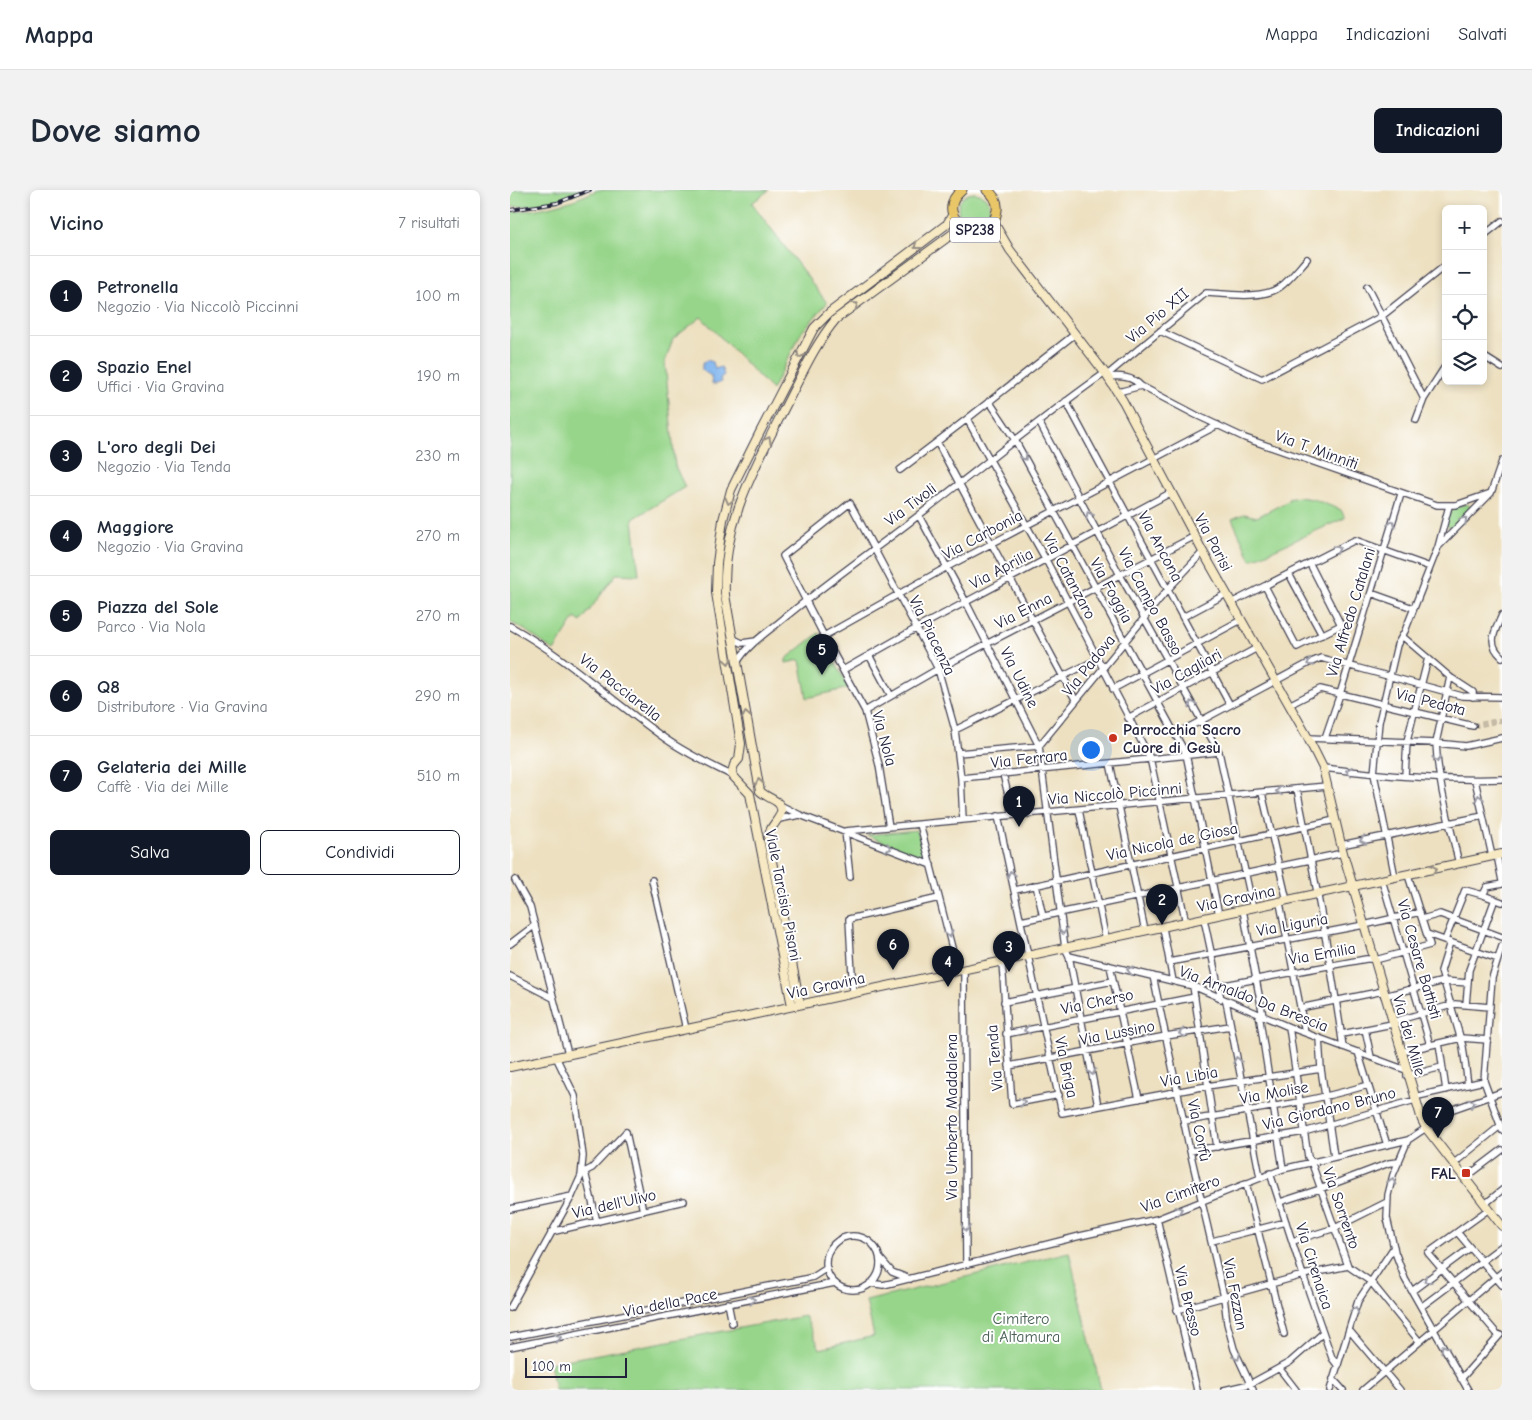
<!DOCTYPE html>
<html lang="it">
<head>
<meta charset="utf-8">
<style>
	body { margin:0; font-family:"Comic Neue",sans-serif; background:#f2f2f3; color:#1f2937 }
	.controls { position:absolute; right:15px; top:15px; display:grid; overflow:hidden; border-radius:8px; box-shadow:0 2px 8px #0003 }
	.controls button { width:45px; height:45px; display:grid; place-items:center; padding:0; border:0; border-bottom:1px solid #e0e1e3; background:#fff; color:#1f2937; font:25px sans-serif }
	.scale { position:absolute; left:15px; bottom:12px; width:102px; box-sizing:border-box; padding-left:5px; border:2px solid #22223b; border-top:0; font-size:14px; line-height:18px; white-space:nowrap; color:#22223b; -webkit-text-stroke:4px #fff; paint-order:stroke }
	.you { position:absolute; left:580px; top:559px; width:18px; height:18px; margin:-12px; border:4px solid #fff; border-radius:50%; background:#1a73e8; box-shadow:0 0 0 8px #1a73e833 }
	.badge { display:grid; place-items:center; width:32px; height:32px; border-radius:50%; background:#111827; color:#fff; font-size:16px; font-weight:700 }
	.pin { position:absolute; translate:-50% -41px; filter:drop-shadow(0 1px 2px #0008) }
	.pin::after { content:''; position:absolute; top:26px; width:18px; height:15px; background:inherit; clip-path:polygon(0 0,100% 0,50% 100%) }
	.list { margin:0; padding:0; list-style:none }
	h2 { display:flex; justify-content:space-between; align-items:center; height:65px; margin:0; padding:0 20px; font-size:21px }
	h2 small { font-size:16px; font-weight:400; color:#747a83 }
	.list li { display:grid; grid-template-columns:32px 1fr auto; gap:15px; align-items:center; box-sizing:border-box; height:80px; padding:0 20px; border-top:1px solid #e0e1e3 }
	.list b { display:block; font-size:19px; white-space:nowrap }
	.list p { margin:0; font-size:16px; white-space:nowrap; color:#747a83 }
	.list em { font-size:16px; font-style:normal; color:#747a83 }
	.actions { display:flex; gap:10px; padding:15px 20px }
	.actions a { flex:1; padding:11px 0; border:1px solid #111827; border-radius:8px; text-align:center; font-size:18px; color:#111827 }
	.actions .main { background:#111827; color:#fff }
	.icon { flex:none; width:28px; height:28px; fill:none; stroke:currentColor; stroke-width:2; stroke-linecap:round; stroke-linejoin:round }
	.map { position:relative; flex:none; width:992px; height:1200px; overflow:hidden; border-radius:8px }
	header { display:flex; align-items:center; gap:30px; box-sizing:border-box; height:70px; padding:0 25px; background:#fff; border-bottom:1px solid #e0e1e3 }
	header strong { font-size:24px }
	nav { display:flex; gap:28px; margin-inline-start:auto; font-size:18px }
	.intro { display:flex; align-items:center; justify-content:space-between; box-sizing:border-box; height:120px; padding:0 30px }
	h1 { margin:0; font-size:35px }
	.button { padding:12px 22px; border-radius:8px; background:#111827; color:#fff; font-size:18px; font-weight:700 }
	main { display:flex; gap:30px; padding:0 30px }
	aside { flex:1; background:#fff; border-radius:8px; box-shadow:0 2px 8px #0003 }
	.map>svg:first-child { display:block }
	.green { fill:#97d58a; stroke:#5c7c62 }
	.water { fill:#81b5ee; stroke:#526c94 }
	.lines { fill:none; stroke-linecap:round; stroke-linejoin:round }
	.street-tunnel { stroke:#c4baa5; stroke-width:5.5; stroke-dasharray:5.5 3; stroke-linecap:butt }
	.street-casing { stroke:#403e4f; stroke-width:8 }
	.secondary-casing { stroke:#403e4f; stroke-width:10 }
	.primary-casing { stroke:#403e4f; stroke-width:11 }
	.street { stroke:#fff; stroke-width:5.5 }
	.secondary { stroke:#f6e9c3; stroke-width:8 }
	.primary { stroke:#e9c769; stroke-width:9 }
	.rail-casing { stroke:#22223b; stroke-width:4 }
	.rail { stroke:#fff; stroke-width:2; stroke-dasharray:5.5; stroke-linecap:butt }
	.oneway { stroke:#978f86 }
	.oneway2 { stroke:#9c9ca7 }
	.poi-dot { fill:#c8321e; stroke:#fff; stroke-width:2 }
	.labels { text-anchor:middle; stroke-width:4; stroke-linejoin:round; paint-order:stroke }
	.shield { fill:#fff; stroke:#646476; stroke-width:1 }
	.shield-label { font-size:15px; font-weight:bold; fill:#22223b }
	.street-label { font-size:16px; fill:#22223b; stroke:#fff }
	.poi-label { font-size:16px; font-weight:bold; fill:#22223b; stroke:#fff; text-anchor:start }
	.park-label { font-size:16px; fill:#4b6157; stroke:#fff }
</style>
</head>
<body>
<header>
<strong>Mappa</strong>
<nav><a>Mappa</a><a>Indicazioni</a><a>Salvati</a></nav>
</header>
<div class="intro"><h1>Dove siamo</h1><a class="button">Indicazioni</a></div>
<main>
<aside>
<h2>Vicino<small>7 risultati</small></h2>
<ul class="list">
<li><span class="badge">1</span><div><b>Petronella</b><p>Negozio · Via Niccolò Piccinni</p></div><em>100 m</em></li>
<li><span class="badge">2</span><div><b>Spazio Enel</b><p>Uffici · Via Gravina</p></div><em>190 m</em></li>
<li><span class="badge">3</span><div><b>L'oro degli Dei</b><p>Negozio · Via Tenda</p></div><em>230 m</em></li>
<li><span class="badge">4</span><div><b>Maggiore</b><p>Negozio · Via Gravina</p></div><em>270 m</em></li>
<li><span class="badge">5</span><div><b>Piazza del Sole</b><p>Parco · Via Nola</p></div><em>270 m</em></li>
<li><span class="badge">6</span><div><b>Q8</b><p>Distributore · Via Gravina</p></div><em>290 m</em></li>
<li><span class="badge">7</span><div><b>Gelateria dei Mille</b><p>Caffè · Via dei Mille</p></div><em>510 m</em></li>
</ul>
<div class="actions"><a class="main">Salva</a><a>Condividi</a></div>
</aside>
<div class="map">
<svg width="992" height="1200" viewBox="0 0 992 1200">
	<rect width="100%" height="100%" fill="#fff"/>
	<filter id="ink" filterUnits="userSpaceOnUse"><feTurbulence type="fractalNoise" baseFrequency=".02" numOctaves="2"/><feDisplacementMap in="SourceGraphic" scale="10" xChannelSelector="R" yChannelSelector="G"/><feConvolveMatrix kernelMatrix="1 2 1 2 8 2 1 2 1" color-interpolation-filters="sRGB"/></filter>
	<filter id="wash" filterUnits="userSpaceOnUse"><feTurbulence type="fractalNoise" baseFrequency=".0096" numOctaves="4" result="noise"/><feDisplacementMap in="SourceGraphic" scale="20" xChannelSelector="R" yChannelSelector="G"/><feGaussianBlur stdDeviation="1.12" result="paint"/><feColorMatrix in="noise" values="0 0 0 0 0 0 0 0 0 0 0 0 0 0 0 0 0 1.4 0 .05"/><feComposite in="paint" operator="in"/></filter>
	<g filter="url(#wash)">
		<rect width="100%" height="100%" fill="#ede0c0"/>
		<!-- green -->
		<path class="green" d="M0 0H75C53 11 25 17 0 17Z
			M87 0H259L242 13 317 113 291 143 262 200 191 127 163 149 155 172 165 276 175 297 123 329 129 385 106 384 71 432 65 428 44 461 15 440 0 432V22C31 20 59 14 87 0Z
			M448 19a16 16 0 1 1 32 0a16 16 0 1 1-32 0Z
			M788 307 803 309 831 320 835 328 741 370 722 329 734 324 747 327 778 311V309Z
			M957 314 962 318 941 339 936 334C941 319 941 318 957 314Z
			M309 443 339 498 297 508 290 470 276 473V469Z
			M407 640 416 670 357 645Z
			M559 1062 591 1200H45L40 1173 295 1126 310 1159 364 1146 356 1111Z"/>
		<!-- water -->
		<path class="water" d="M197 170 203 172 205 179 211 177 214 185 210 188 211 192 206 194H202L201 186 192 180V174Z"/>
	</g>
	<g filter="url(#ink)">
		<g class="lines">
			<!-- street-tunnel -->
			<path class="street-tunnel" d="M963 536 992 530"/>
			<defs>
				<path id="street" d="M973 46 992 31
					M857 97 914 209
					M650 141 752 189 872 126 936 75
					M973 166 992 178
					M597 185 696 103C716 104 752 110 770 97 780 90 788 79 797 69
					M598 187C610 186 622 186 631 196L608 202
					M631 196 686 225 735 248 927 315H946L981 303
					M479 211 505 250 676 564 709 725
					M556 211 720 515
					M457 229 536 370 640 568 676 733
					M906 230 914 209 936 175
					M529 232 610 385 709 562 743 718
					M427 252 566 511
					M390 280 457 229 565 144
					M409 326 456 412 529 556 555 758 559 766 683 796 779 837 896 880
					M929 356 981 303 992 271
					M779 384 812 445
					M755 396 787 457 831 435 800 374
					M861 403 903 418
					M721 413 845 350 920 377
					M992 425C985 442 976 452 992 467
					M673 427 716 404
					M0 436C56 467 101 510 153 547 175 563 199 574 223 586
					M314 446 437 377 708 235
					M892 446 940 487 963 502V507
					M222 448 232 453 246 451
					M359 465 381 506
					M227 473C235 458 254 444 267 434 303 404 341 376 379 348 451 294 521 235 595 183
					M333 480 407 438 662 302
					M940 487 926 553C928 594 940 634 949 674
					M603 499 731 430
					M779 515 810 499 963 536
					M355 521 428 479 685 346
					M618 528 747 458
					M445 540 588 469
					M666 544 799 473 811 468 952 506 992 507
					M798 548 926 553 956 556 992 548
					M815 548 830 504 891 304
					M529 556 658 399 693 362
					M448 563 529 556
					M600 573 635 741
					M813 578C873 585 932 591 992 589
					M493 584 503 625
					M895 586 897 551 918 468
					M451 588 709 562
					M965 590 982 666
					M787 599C804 685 821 770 833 857
					M752 603 777 711
					M270 615 290 625 421 675
					M569 620 596 750
					M488 626 552 923 697 896 811 879
					M269 629 290 625
					M410 634 448 781
					M379 637 369 575 355 521 314 446 273 366 340 313 428 479 445 540 451 588 453 630
					M335 641 817 596
					M335 641 340 687
					M831 655 973 626
					M987 665 992 691
					M885 687 864 584 869 532 887 455 895 441 928 357 939 316
					M5 690 20 717 58 864
					M142 690 176 839
					M872 690 920 855
					M992 694 977 697 973 705 992 712
					M526 695 533 727
					M505 700 825 630
					M770 713 795 842
					M733 720 753 826
					M694 729 711 809
					M912 729 930 724 992 747
					M511 731 833 663
					M653 738 663 791
					M917 744 988 769
					M935 750 955 700 973 705
					M940 752 931 781 953 857 958 895
					M0 754 25 735
					M992 756 982 788 974 891 992 940
					M559 766 588 916
					M492 772 502 914 549 905
					M659 772 854 735 910 722
					M600 776 629 909
					M454 780 456 1074
					M0 786 43 808
					M643 786 680 961 714 1107 717 1133 724 1159 743 1200
					M683 796 707 957
					M709 796 856 769H869L920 755 898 685
					M343 803 339 729 429 708
					M874 806 934 791 958 793
					M716 811 750 987
					M494 812 603 791
					M956 815 959 780 985 709
					M790 818 873 801
					M749 824 773 979
					M882 832 945 814 980 817
					M779 837 798 967 801 971 838 1076 861 1092 909 1151
					M855 839 861 867
					M496 844 685 807
					M832 844 882 834
					M809 848 811 879 824 966
					M929 853 936 900
					M848 862 877 955
					M891 862 951 848 978 850
					M499 876 656 846 720 836
					M897 886 932 877
					M904 907 974 891
					M912 930 992 902
					M675 931C736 921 798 913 858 895
					M116 942 133 1021
					M898 950 883 985 878 1005 877 1028 885 1062 895 1089 958 1200
					M680 961 794 942 905 910
					M943 974 990 936
					M75 982 87 1032
					M72 983 82 978 116 942
					M760 983 793 1085 822 1168 828 1176
					M955 988 992 960
					M736 993 774 1144
					M770 1012 810 999 879 973 889 972
					M975 1014 992 1000
					M0 1019 62 1006
					M979 1019 918 1063 989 1146
					M647 1029 687 1200
					M41 1042 174 1011
					M947 1042 992 1095
					M316 1073a27 27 0 1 1 54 0a27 27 0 1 1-54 0Z
					M702 1051 776 1032
					M783 1051 825 1038 877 1012
					M370 1068 382 1082 400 1089
					M360 1093 373 1095 386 1092 570 1046 647 1029 773 979 898 950 916 938
					M902 1101 960 1058
					M218 1113 222 1133
					M911 1117 992 1056
					M0 1118 62 1006 71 986 73 966 65 906 46 867
					M667 1120 793 1085 838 1076
					M839 1140 890 1200
					M1 1147 295 1089 303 1087 317 1078
					M0 1157 325 1093
					M769 1178 786 1200
					M823 1189 833 1200
					M951 1189 990 1145
					M714 1200 740 1194 780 1172 813 1143
					M820 1200 848 1111 884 1057
					M853 1200 992 1082"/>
				<path id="secondary" d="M483 31 500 60 595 183 613 211 693 362 798 548 813 578 833 663 912 930 916 938 992 1036
					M290 814 258 651C259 647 259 643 261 639 265 631 278 621 267 612 261 608 255 606 250 601L215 405C212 333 245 277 276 215 291 186 305 154 326 129L445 42 453 37
					M282 816 240 604 223 586 222 582 224 575 229 569 231 554 206 403 207 373 213 330 221 300 249 244 304 138 319 123 437 34 443 24
					M0 877 992 664"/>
				<path id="primary" d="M452 0C417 29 482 62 487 20 488 12 484 5 477 0"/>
			</defs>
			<!-- street casing -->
			<use href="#street" class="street-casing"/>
			<!-- secondary casing -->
			<use href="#secondary" class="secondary-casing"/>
			<!-- primary casing -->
			<use href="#primary" class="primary-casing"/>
			<!-- street -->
			<use href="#street" class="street"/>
			<!-- secondary -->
			<use href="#secondary" class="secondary"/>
			<!-- primary -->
			<use href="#primary" class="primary"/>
			<defs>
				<path id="rail" d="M0 20 47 13 80 0"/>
			</defs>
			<!-- rail casing -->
			<use href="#rail" class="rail-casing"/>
			<!-- rail -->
			<use href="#rail" class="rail"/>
		</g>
		<!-- one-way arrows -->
		<defs><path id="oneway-chevron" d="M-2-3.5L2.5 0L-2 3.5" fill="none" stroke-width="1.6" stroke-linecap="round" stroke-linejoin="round" transform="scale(1.25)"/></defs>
		<g class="oneway">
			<use href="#oneway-chevron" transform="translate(407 56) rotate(143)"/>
			<use href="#oneway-chevron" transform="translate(345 115) rotate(-36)"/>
			<use href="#oneway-chevron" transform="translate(290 165) rotate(118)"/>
			<use href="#oneway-chevron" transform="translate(258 250) rotate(-62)"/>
			<use href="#oneway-chevron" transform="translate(219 311) rotate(105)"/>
			<use href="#oneway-chevron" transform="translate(218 471) rotate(80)"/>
			<use href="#oneway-chevron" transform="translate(236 525) rotate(-100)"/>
			<use href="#oneway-chevron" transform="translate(249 592) rotate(-99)"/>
			<use href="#oneway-chevron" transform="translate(924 679) rotate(-12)"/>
		</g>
		<g class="oneway2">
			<use href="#oneway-chevron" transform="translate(514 267) rotate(61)"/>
			<use href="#oneway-chevron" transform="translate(579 325) rotate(-119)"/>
			<use href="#oneway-chevron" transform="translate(954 330) rotate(-45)"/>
			<use href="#oneway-chevron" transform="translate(882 334) rotate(-72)"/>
			<use href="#oneway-chevron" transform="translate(827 359) rotate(-28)"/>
			<use href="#oneway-chevron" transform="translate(800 473) rotate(154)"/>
			<use href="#oneway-chevron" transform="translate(682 514) rotate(-119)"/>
			<use href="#oneway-chevron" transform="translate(927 569) rotate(83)"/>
			<use href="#oneway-chevron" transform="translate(839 581) rotate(-173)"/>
			<use href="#oneway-chevron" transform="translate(769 601) rotate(174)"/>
			<use href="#oneway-chevron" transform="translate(969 608) rotate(-102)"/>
			<use href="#oneway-chevron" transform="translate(853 650) rotate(168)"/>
			<use href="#oneway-chevron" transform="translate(378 658) rotate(22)"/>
			<use href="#oneway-chevron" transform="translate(501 684) rotate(-103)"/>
			<use href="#oneway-chevron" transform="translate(553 741) rotate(82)"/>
			<use href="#oneway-chevron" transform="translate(439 744) rotate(75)"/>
			<use href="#oneway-chevron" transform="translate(620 780) rotate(-167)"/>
			<use href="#oneway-chevron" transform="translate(517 840) rotate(169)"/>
			<use href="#oneway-chevron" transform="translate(672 843) rotate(170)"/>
			<use href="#oneway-chevron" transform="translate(727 870) rotate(-101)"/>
			<use href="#oneway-chevron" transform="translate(582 882) rotate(79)"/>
			<use href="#oneway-chevron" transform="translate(512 912) rotate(-10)"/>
			<use href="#oneway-chevron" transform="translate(962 913) rotate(-19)"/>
			<use href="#oneway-chevron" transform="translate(882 991) rotate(-73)"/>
			<use href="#oneway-chevron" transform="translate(669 1020) rotate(-22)"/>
			<use href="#oneway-chevron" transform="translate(456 1038) rotate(90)"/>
			<use href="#oneway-chevron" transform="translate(917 1090) rotate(142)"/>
			<use href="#oneway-chevron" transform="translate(242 1110) rotate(-11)"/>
			<use href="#oneway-chevron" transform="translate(845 1120) rotate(-72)"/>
			<use href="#oneway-chevron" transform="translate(48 1148) rotate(-11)"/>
			<use href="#oneway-chevron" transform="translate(934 1158) rotate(-119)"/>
			<use href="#oneway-chevron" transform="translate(727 1167) rotate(65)"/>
		</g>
	</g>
	<!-- markers -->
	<g class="poi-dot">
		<circle cx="603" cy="548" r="5"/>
		<rect x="951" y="978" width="10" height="10" rx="2.5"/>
	</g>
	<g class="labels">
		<!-- shield labels -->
		<rect class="shield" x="440" y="27.5" width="50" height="25" rx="4"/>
		<g class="shield-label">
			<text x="465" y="45">SP238</text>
		</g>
		<!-- street labels -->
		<g class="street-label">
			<text transform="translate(647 125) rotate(-40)" y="6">Via Pio XII</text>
			<text transform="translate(807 259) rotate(20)" y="6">Via T. Minniti</text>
			<text transform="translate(400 314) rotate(-37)" y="6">Via Tivoli</text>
			<text transform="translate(472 344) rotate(-28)" y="6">Via Carbonia</text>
			<text transform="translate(704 352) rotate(62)" y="6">Via Parisi</text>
			<text transform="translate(651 356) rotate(62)" y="6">Via Ancona</text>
			<text transform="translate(491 378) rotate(-28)" y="6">Via Aprilia</text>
			<text transform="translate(560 386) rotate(62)" y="6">Via Catanzaro</text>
			<text transform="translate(602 400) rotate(61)" y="6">Via Foggia</text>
			<text transform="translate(641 411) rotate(62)" y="6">Via Campo Basso</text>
			<text transform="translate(513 420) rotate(-27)" y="6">Via Enna</text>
			<text transform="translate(840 422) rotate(-73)" y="6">Via Alfredo Catalani</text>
			<text transform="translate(423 445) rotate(64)" y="6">Via Piacenza</text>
			<text transform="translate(578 475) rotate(-51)" y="6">Via Padova</text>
			<text transform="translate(676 481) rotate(-29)" y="6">Via Cagliari</text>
			<text transform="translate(510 487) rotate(63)" y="6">Via Udine</text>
			<text transform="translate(111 497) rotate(38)" y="6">Via Pacciarella</text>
			<text transform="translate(921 511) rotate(14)" y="6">Via Pedota</text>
			<text transform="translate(375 548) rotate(75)" y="6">Via Nola</text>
			<text transform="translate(519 568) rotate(-6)" y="6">Via Ferrara</text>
			<text transform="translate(605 603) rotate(-5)" y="6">Via Niccolò Piccinni</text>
			<text transform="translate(662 651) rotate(-12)" y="6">Via Nicola de Giosa</text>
			<text transform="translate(274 705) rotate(79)" y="6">Viale Tarcisio Pisani</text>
			<text transform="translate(726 708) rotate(-12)" y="6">Via Gravina</text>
			<text transform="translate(782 734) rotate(-10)" y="6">Via Liguria</text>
			<text transform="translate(812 763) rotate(-10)" y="6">Via Emilia</text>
			<text transform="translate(910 769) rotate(74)" y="6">Via Cesare Battisti</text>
			<text transform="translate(316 795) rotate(-12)" y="6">Via Gravina</text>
			<text transform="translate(744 808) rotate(21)" y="6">Via Arnaldo Da Brescia</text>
			<text transform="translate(587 811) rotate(-12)" y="6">Via Cherso</text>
			<text transform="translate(607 842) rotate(-11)" y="6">Via Lussino</text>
			<text transform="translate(900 845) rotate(74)" y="6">Via dei Mille</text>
			<text transform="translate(484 868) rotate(-95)" y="6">Via Tenda</text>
			<text transform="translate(557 877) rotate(78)" y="6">Via Briga</text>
			<text transform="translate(679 886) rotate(-10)" y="6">Via Libia</text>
			<text transform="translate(764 902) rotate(-10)" y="6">Via Molise</text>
			<text transform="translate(819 918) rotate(-14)" y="6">Via Giordano Bruno</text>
			<text transform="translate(441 927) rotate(-90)" y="6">Via Umberto Maddalena</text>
			<text transform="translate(690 940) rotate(78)" y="6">Via Corfù</text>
			<text transform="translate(670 1003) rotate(-20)" y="6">Via Cimitero</text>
			<text transform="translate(104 1013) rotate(-13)" y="6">Via dell'Ulivo</text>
			<text transform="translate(832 1018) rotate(71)" y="6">Via Sorrento</text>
			<text transform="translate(805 1076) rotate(72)" y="6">Via Cirenaica</text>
			<text transform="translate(726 1104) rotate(79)" y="6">Via Fezzan</text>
			<text transform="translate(679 1111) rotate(76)" y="6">Via Bresso</text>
			<text transform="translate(160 1112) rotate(-11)" y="6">Via della Pace</text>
		</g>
		<!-- poi labels -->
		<g class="poi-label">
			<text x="613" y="545">Parrocchia Sacro<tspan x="613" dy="18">Cuore di Gesù</tspan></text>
			<text x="946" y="989" text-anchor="end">FAL</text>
		</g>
		<!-- park labels -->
		<g class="park-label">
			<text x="511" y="1134">Cimitero<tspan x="511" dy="18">di Altamura</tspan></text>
		</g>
	</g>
</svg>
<div class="controls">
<button>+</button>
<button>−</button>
<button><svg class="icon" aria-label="locate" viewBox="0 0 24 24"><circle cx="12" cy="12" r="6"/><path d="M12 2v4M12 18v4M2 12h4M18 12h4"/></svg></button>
<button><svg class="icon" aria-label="layers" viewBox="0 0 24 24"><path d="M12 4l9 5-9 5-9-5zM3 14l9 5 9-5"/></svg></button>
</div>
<div class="scale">100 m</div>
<div class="you"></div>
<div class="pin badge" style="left:509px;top:637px">1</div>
<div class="pin badge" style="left:652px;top:735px">2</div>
<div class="pin badge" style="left:499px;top:782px">3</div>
<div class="pin badge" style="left:438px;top:797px">4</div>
<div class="pin badge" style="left:312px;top:485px">5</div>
<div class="pin badge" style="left:383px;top:780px">6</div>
<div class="pin badge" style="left:928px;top:948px">7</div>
</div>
</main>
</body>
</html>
